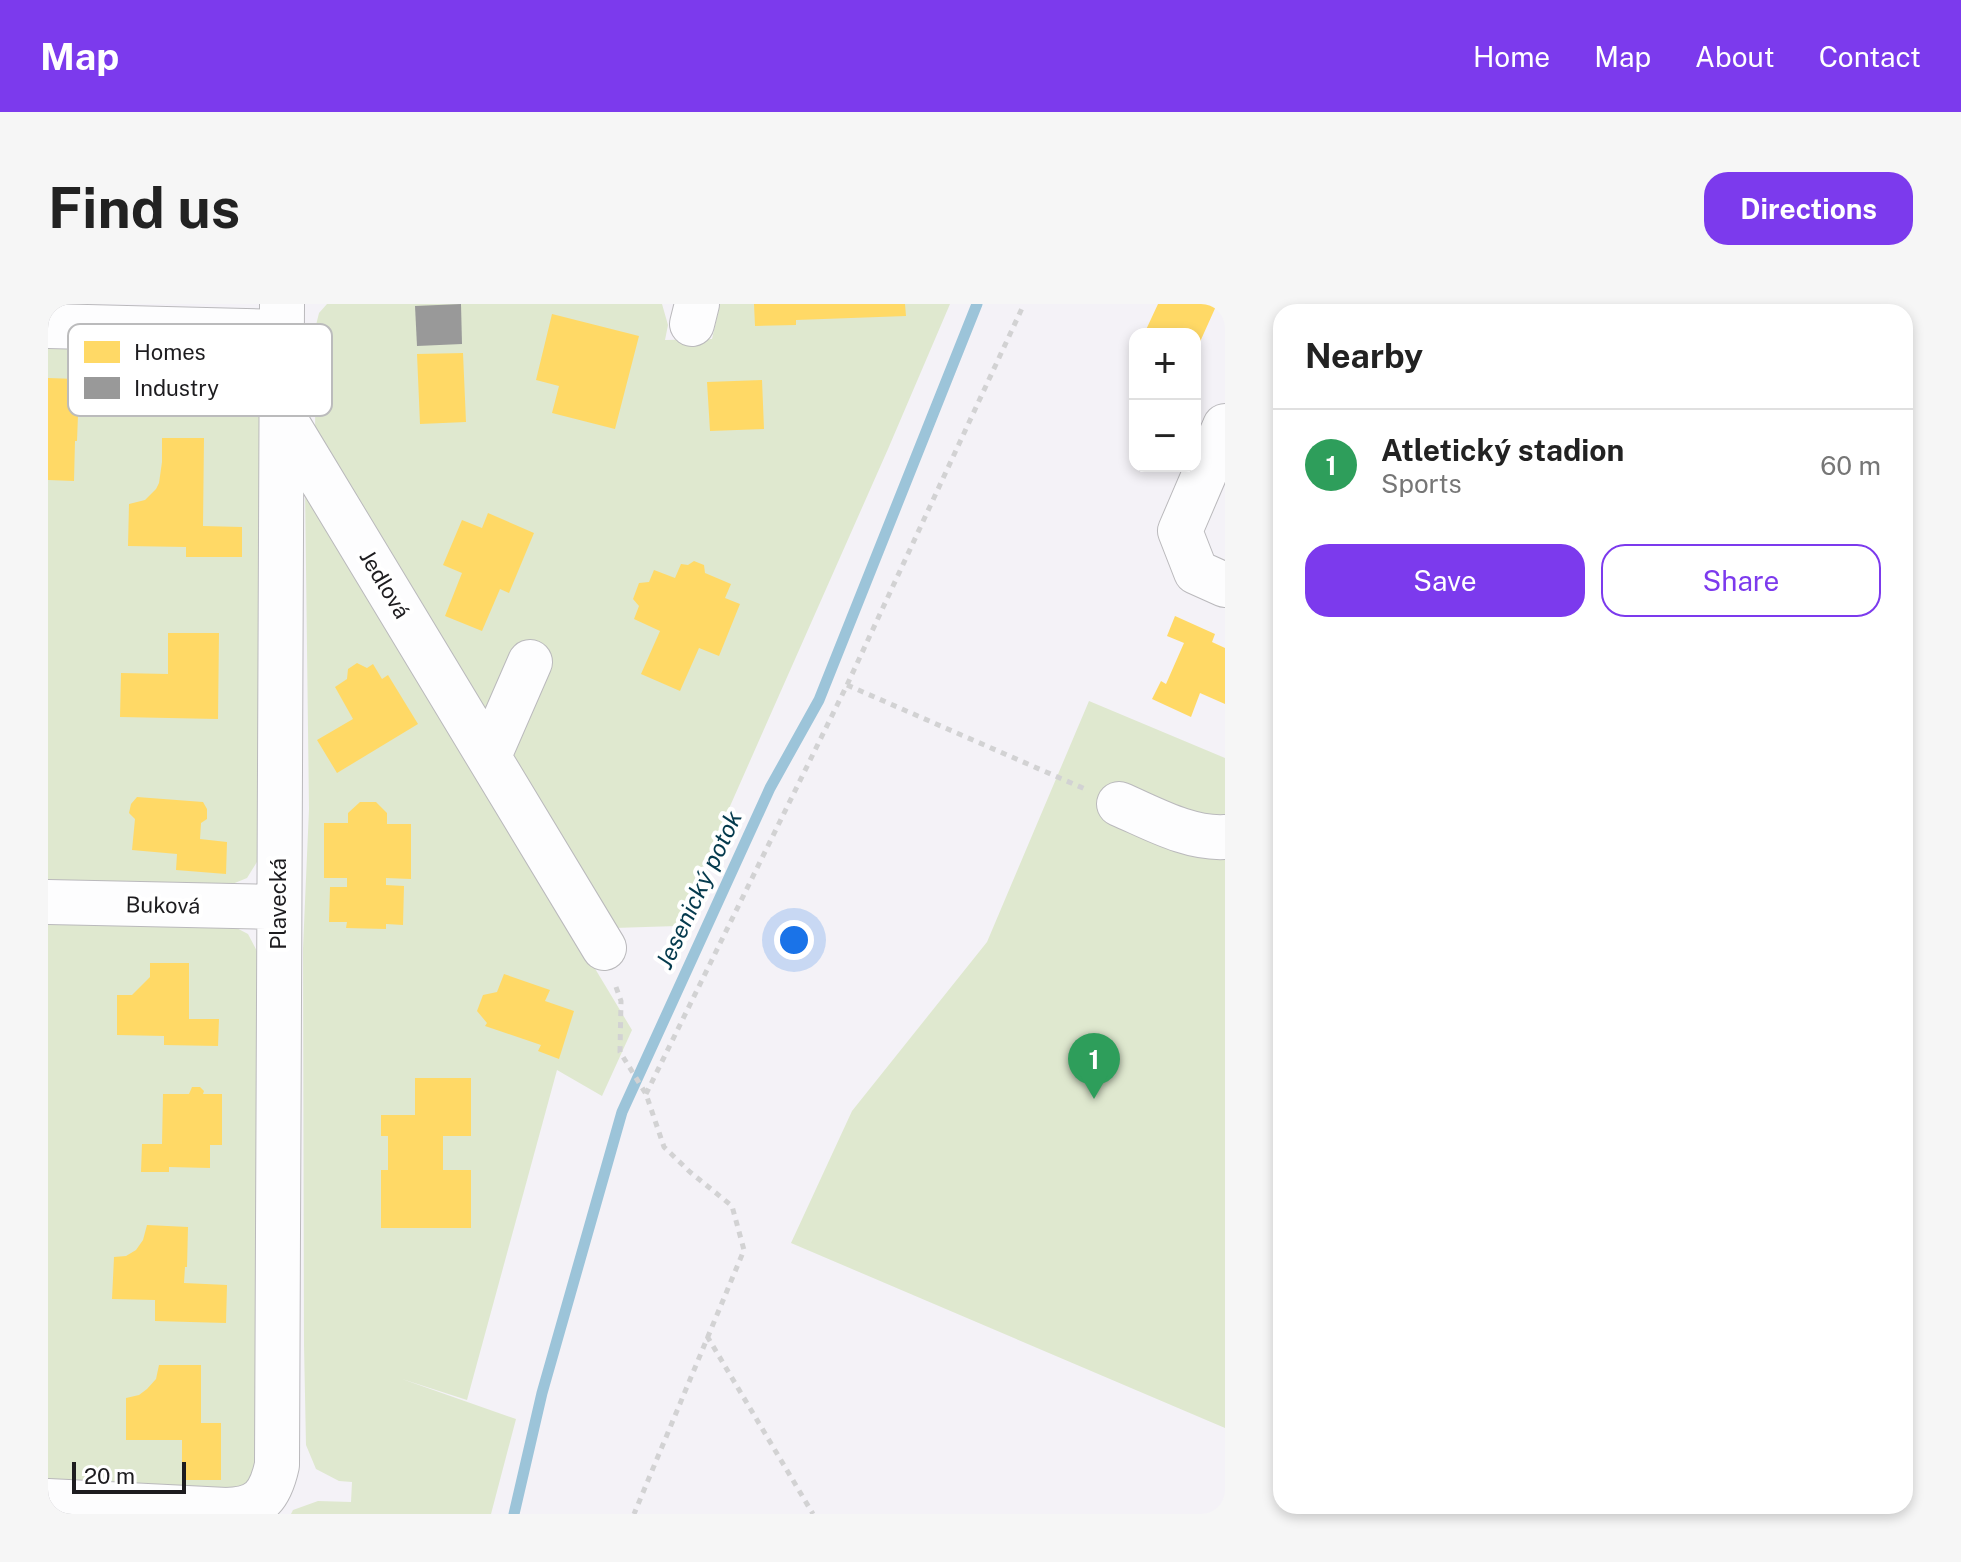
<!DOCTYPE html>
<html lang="en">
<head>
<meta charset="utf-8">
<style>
	body { margin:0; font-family:"Public Sans",sans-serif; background:#f6f6f6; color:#222 }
	.controls { position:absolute; right:24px; top:24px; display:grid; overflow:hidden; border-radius:16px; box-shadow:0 4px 12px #0003 }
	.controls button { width:72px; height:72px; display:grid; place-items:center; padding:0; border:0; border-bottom:2px solid #e0e0e0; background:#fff; color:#222; font:40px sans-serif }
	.scale { position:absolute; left:24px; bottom:20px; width:114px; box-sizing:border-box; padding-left:8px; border:4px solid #1d1c1f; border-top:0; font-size:22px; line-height:28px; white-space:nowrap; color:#1d1c1f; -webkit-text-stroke:6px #fff; paint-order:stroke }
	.you { position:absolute; left:746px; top:636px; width:28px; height:28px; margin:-20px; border:6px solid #fff; border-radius:50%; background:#1a73e8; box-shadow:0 0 0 12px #1a73e833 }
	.badge { display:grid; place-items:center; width:52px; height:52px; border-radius:50%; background:#7c3aed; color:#fff; font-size:26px; font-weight:700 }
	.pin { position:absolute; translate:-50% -66px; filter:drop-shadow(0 2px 4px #0008) }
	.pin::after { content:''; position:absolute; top:42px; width:28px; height:24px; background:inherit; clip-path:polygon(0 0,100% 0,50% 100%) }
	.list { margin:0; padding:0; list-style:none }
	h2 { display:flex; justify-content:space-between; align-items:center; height:104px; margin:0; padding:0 32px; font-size:34px }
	h2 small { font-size:26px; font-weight:400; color:#767676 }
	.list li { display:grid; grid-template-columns:52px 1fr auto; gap:24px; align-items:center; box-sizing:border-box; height:112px; padding:0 32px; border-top:2px solid #e0e0e0 }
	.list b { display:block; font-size:30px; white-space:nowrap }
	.list p { margin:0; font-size:26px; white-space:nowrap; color:#767676 }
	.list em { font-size:26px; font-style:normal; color:#767676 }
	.actions { display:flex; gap:16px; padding:24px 32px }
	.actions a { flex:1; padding:18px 0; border:2px solid #7c3aed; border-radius:24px; text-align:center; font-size:28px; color:#7c3aed }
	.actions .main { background:#7c3aed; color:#fff }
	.map { position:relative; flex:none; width:1177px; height:1210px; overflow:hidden; border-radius:24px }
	header { display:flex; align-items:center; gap:48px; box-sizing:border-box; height:112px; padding:0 40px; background:#7c3aed; color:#fff }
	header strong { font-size:38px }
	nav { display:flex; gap:44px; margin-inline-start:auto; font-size:28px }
	.intro { display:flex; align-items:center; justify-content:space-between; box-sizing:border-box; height:192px; padding:0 48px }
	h1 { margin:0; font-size:56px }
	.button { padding:20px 36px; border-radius:24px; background:#7c3aed; color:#fff; font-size:28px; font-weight:700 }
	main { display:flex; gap:48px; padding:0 48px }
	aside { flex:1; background:#fff; border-radius:24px; box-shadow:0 4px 12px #0003 }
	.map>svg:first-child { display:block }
	.green { fill:#dfe8cf }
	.homes { fill:#ffd966 }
	.industry { fill:#999 }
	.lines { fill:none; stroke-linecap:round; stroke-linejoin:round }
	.stream { stroke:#9cc4d9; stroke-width:11 }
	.minor-casing { stroke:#bab9bc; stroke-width:46 }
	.path { stroke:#d2d2d3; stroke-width:5; stroke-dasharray:6 6; stroke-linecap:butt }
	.minor { stroke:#fdfdfe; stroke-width:44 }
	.labels { text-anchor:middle; stroke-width:8; stroke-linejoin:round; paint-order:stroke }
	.street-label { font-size:22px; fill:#1d1c1f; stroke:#fff }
	.water-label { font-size:24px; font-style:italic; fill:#043a4d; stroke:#fff }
	.key { fill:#fff; stroke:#bbbbbc; stroke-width:2 }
	.key-label { font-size:22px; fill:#1d1c1f }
</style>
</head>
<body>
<header>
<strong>Map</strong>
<nav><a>Home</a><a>Map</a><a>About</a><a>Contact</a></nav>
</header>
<div class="intro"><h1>Find us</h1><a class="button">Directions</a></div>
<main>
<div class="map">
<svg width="1177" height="1210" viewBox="0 0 1177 1210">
	<rect width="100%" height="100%" fill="#f4f2f7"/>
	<!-- green -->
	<path class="green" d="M279 0H614L620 21 617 36 664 35 672 0H902L840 145 629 622 566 624 463 453 504 357 470 342 439 414 267 130 268 21 271 9Z
		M0 43 177 46 200 58 211 80 212 553 199 574 177 583 0 582Z
		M257 183 584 726 554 792 509 766 419 1096 354 1075 468 1115 443 1210H243L245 1206 270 1197 303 1198 304 1178 291 1177 268 1165 258 1141 256 1041 255 644 261 505Z
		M1041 397 1177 454V1124L743 939 804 807 939 638Z
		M0 616 177 618 200 630 212 653 211 1159 201 1182 177 1191 0 1180Z"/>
	<!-- homes -->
	<path class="homes" d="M706 0H857L858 12 748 16V21L707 22Z
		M1110 0H1169L1147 49V30H1096Z
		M504 10 591 32 567 125 504 109 511 82 488 76Z
		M415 49 418 118 372 120 369 50Z
		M0 74 28 75 27 111H30L29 137H27L26 177 0 176Z
		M714 76 716 125 662 127 659 78Z
		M114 134H156L155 222 194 223V253H138V243L80 242 81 200 97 196 108 185 111 179 114 158Z
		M440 209 486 229 461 289 452 285 434 327 397 312 414 269 395 261 414 216 434 224Z
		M646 257 656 261 657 269 683 280 677 294 692 300 671 352 651 344 632 387 593 370 612 327 586 315 591 302 585 295 591 279 601 278 606 266 627 274 633 260 640 261Z
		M1127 312 1167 330 1164 338 1177 344V400L1152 389 1143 413 1104 395 1113 377 1118 380 1136 339 1119 332Z
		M120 329H171L170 415 72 413 73 369 120 370Z
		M309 359 319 364 325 360 334 375 340 371 370 420 289 469 269 436 305 415 287 383 299 375 300 365Z
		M89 493 155 498 159 505V515L153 519 152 535 179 538 178 570 128 566 129 550 84 546 87 515 81 509 83 500Z
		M312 498H328L339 509V520H363V575L338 574V581L356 582 355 621 338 620V625L298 624 299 618H281L282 583H299V574H276V519H300V509Z
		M102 659H141V715H171L170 742 116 741V732L69 731V691H84L102 673Z
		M456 670 502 686 497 697 526 707 511 755 490 747 493 741 437 722 439 719 429 707 435 691 449 688Z
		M367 774H423V832H395V866H423V924H333V866H340V832H333V811H367Z
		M144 783H152L156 787 155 790H174V841H162V864L121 863V868H93L94 840H114L115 790H141Z
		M99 921 140 923 139 963H137L136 979 179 981 178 1019 107 1017V996L64 995 66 953 78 952 88 946 95 936Z
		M111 1061H153V1119H173V1176H134V1136H78V1094L91 1091 99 1085 108 1075Z"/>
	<!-- industry -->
	<path class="industry" d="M413 0 414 40 369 42 367 2Z"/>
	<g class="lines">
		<!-- stream -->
		<path class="stream" d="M466 1210 494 1089 574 808 722 484 771 396 929 0"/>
		<defs>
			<path id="minor" d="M644 20 649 0
				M0 22 233 28
				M233 109 556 644
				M1177 122 1132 227 1148 268 1177 281
				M441 452 482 358
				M1071 500C1104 514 1140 535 1177 533
				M0 598 230 603
				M0 1197 178 1206C211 1205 222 1193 229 1161L234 0"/>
		</defs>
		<!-- minor casing -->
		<use href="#minor" class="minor-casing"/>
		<!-- path -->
		<path class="path" d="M799 381 1037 485
			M568 683 573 697 572 748 598 790 616 843 642 868 684 902 696 946 586 1210
			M598 790 799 381 976 0
			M659 1032 765 1210"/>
		<!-- minor -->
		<use href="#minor" class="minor"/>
	</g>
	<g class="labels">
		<!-- street labels -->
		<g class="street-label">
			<text transform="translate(337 280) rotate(59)" y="8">Jedlová</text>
			<text transform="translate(230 600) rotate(-90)" y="8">Plavecká</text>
			<text transform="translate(115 601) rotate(1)" y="8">Buková</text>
		</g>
		<!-- water labels -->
		<g class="water-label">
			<text transform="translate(651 586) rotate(-65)" y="8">Jesenický potok</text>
		</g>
	</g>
	<!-- legend -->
	<rect x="20" y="20" width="264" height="92" rx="12" class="key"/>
	<rect x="36" y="37" width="36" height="22" fill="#ffd966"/>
	<rect x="36" y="73" width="36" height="22" fill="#999"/>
	<g class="key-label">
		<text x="86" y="56">Homes</text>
		<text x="86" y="92">Industry</text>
	</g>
</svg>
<div class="controls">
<button>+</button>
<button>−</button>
</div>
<div class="scale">20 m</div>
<div class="you"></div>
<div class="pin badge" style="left:1046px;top:795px;background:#2e9e5b">1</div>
</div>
<aside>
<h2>Nearby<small></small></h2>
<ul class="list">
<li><span class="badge" style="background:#2e9e5b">1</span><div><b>Atletický stadion</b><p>Sports</p></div><em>60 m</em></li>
</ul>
<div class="actions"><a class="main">Save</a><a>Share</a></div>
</aside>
</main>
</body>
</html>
